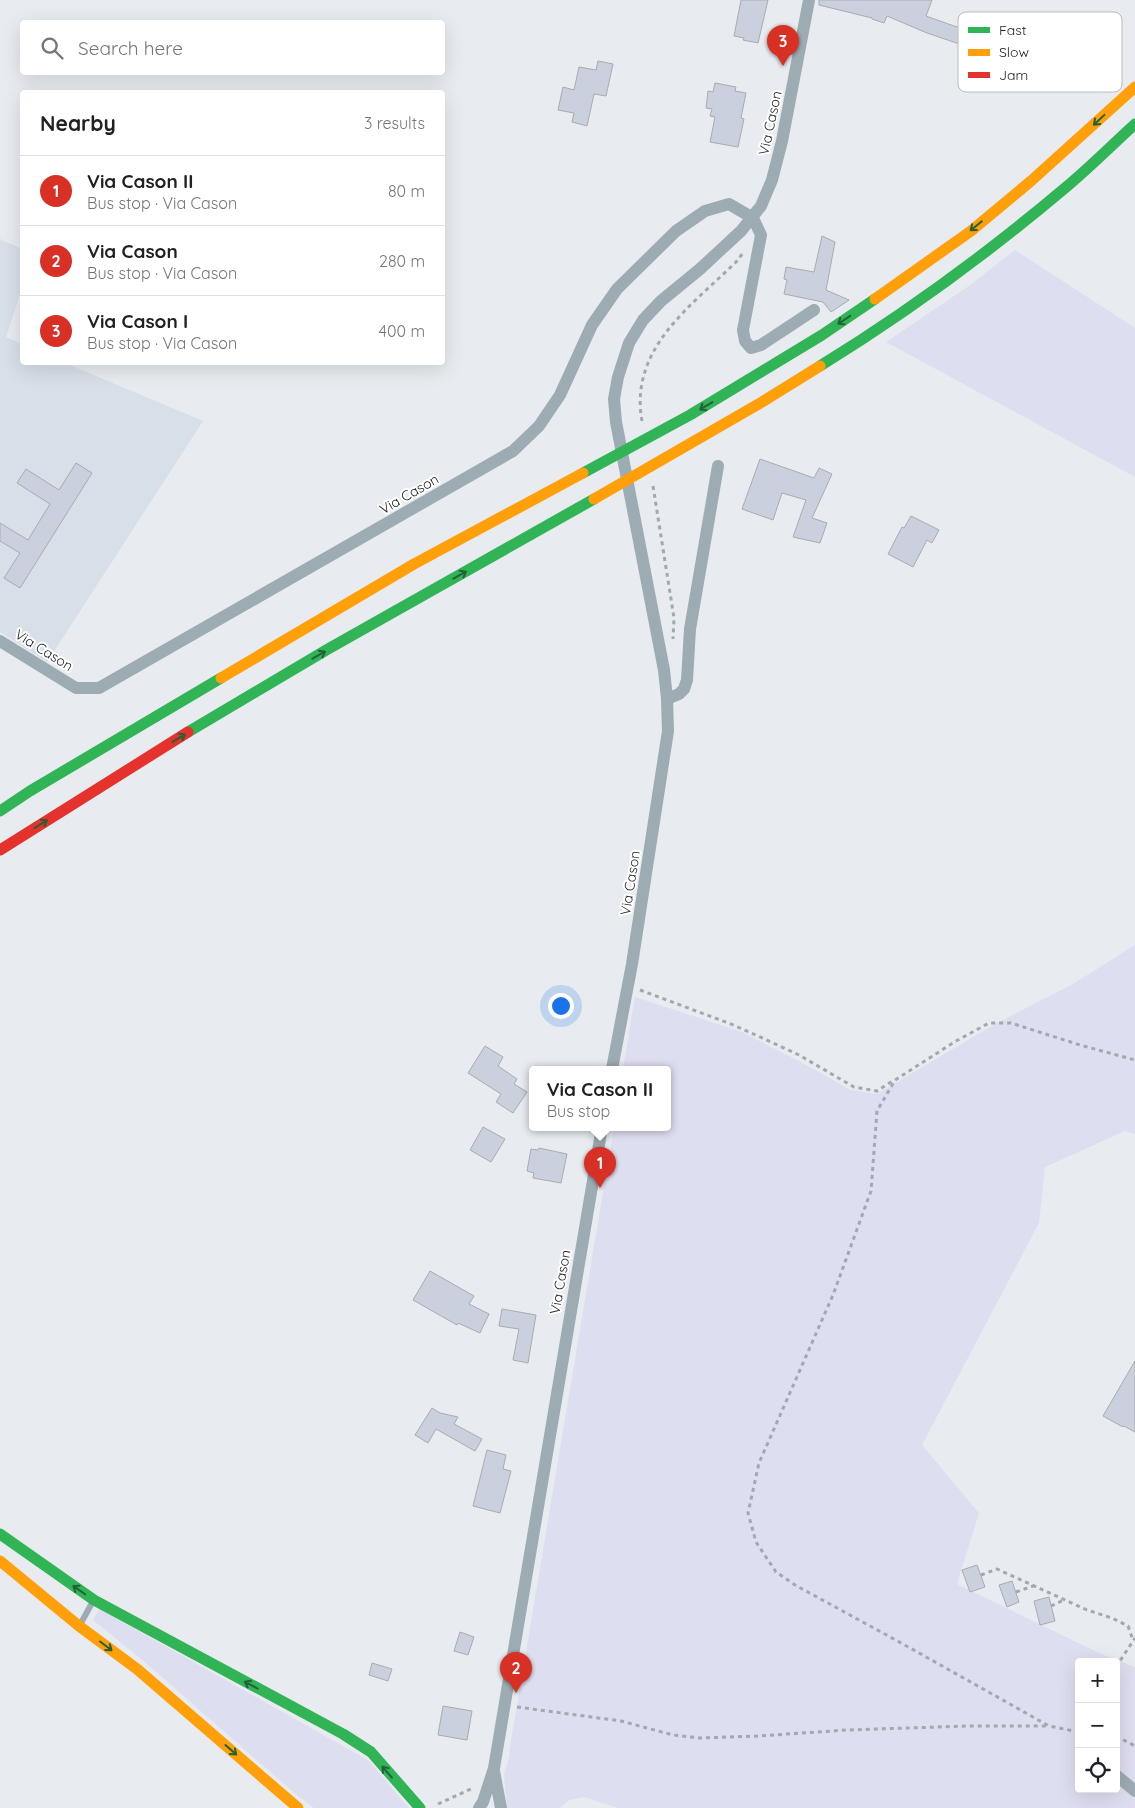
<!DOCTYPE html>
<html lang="en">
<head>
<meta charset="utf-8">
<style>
	body { margin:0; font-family:Quicksand,sans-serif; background:#f2f2f2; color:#202124 }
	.controls { position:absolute; right:15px; bottom:15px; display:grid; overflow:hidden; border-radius:5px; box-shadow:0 5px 20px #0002 }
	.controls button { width:45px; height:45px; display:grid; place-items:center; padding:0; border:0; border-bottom:1px solid #e0e0e0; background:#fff; color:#202124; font:25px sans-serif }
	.you { position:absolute; left:560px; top:1005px; width:18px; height:18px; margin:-12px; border:4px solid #fff; border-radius:50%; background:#1a73e8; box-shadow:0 0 0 8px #1a73e833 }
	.badge { display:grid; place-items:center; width:32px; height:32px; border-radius:50%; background:#d93025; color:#fff; font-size:16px; font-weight:700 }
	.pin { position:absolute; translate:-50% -41px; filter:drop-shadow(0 1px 2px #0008) }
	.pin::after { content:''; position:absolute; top:26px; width:18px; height:15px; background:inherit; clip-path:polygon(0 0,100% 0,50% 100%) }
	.popup { position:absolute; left:529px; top:1066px; width:142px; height:65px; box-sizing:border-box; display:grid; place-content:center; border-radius:5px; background:#fff; filter:drop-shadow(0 1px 4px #0005); font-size:16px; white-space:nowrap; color:#757577 }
	.popup b { font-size:19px; color:#202124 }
	.popup::after { content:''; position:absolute; left:50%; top:100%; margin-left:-10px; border:10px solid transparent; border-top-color:#fff }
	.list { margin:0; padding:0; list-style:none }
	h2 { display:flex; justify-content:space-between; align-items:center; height:65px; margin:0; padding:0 20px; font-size:21px }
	h2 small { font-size:16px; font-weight:400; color:#757577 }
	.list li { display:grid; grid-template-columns:32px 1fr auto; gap:15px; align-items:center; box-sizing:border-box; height:70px; padding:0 20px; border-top:1px solid #e0e0e0 }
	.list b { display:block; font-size:19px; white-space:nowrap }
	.list p { margin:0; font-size:16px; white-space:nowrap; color:#757577 }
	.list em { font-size:16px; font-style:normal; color:#757577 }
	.icon { flex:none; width:28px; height:28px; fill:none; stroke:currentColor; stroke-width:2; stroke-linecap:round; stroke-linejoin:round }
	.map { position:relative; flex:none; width:1135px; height:1808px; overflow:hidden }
	.search { position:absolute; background:#fff; box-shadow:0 5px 20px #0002; left:20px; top:20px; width:425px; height:55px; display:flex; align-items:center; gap:12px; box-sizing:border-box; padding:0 18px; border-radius:5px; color:#757577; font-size:19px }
	.panel { position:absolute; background:#fff; box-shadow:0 5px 20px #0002; left:20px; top:90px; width:425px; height:275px; border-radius:5px }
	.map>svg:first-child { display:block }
	.built { fill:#d7dfe8 }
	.green { fill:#dedef1; fill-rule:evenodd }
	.building { fill:#cad0de; stroke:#a9abae }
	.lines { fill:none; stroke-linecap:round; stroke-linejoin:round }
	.path { stroke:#a0a9ae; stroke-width:3; stroke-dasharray:4 4; stroke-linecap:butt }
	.lane { stroke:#9dabb2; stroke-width:6 }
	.street { stroke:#9dabb2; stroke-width:12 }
	.fast { stroke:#30b455; stroke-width:11 }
	.slow { stroke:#ff9f0a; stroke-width:11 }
	.jam { stroke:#e5322d; stroke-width:11 }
	.oneway { stroke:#246138 }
	.labels { text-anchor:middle; stroke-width:4; stroke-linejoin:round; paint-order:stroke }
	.street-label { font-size:14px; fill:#1b1d20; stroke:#fff }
	.key { fill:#fff; stroke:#bbbbbc; stroke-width:1 }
	.key-label { font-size:14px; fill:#1b1d20 }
</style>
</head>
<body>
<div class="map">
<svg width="1135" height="1808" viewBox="0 0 1135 1808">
	<rect width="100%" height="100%" fill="#e8ebef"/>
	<!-- built -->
	<path class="built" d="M0 239 22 249V288L6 337 22 344V362L65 363 203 421 47 662 0 632Z"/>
	<!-- green -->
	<path class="green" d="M1015 250 1135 328V477L886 342 966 288Z
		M1135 945V1134L1125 1131 1045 1167 1039 1223 922 1445 979 1513 957 1584 1101 1654 1135 1667V1808H618L584 1797 569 1800 560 1808H507L504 1775 510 1754 509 1753 614 1127H668V1069H623L635 997 742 1032 799 1061 851 1090 877 1094 995 1024 1073 984ZM1079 1662H1116V1789H1079Z
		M99 1609 368 1760 409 1808H314L292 1791 146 1663 93 1620Z"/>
	<!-- building -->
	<path class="building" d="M741 0H768L758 43 743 40 744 38 734 36Z
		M819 0H932L926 16 985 37 980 51 927 33 887 16 884 23 872 19V18L819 5Z
		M598 61 613 64 606 96 594 94 587 126 572 122 574 113 558 110 563 87 574 90 579 67 596 70Z
		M715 83 736 87 735 91 746 93 741 118 744 119 738 147 710 142 715 117 710 116 712 109 706 108 708 91 713 92Z
		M822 236 835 242 826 290 849 300 831 312 823 302 784 294 787 280 784 279 786 267 814 272Z
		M760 459 814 478 819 468 832 474 812 518 827 523 820 543 793 537 806 500 782 493 773 520 742 509Z
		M76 463 92 473 20 588 4 578 20 553 0 541V523L28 540 50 504 17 483 26 469 59 490Z
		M911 516 939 530 932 543 927 540 913 567 888 554 902 527 904 528Z
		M485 1046 503 1057 498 1066 517 1079 514 1084 527 1092 513 1113 496 1102 501 1094 468 1073Z
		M483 1127 505 1139 491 1162 470 1150Z
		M539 1148 567 1154 561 1183 533 1178 534 1173 527 1171 531 1149 538 1150Z
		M430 1271 474 1296 469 1304 489 1314 480 1333 458 1323 457 1325 413 1300Z
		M502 1309 536 1315 528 1363 513 1360 519 1329 499 1326Z
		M1135 1361V1432L1124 1426 1123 1427 1103 1416Z
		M432 1408 440 1413 458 1417 454 1424 482 1439 475 1451 436 1429 428 1443 415 1435Z
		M487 1450 506 1455 503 1469 511 1471 500 1513 473 1506Z
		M977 1565 985 1587 970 1592 962 1570Z
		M1012 1581 1019 1602 1007 1607 999 1585Z
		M1049 1597 1055 1621 1040 1625 1034 1601Z
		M460 1632 474 1637 468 1655 454 1651Z
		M372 1663 392 1669 388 1681 369 1675Z
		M443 1706 472 1711 467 1740 438 1735Z"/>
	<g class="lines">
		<!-- path -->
		<path class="path" d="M642 421C629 349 690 307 736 262L743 253
			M653 486 674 618 673 639
			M640 990 731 1024 758 1036 799 1055 854 1087 877 1091 894 1080
			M981 1575 997 1569 1087 1610 1112 1618 1128 1626 1133 1640
			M1016 1592 1033 1586
			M1051 1606 1064 1600
			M1116 1667 1135 1638
			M517 1707 621 1721 673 1735 700 1738 758 1736 847 1730 968 1726H1047
			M1079 1732 1049 1726 903 1644 795 1585 776 1572 756 1542 748 1513 759 1463 833 1295 871 1191 877 1111 895 1080 956 1041 989 1023H1011L1080 1045 1135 1060
			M1116 1736 1135 1746
			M438 1804 473 1788"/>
		<!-- lane -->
		<path class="lane" d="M81 1623 92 1603"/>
		<!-- street -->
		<path class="street" d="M0 641 76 688H99L513 451 539 426 560 395 592 325 617 289 676 231 705 211 729 204 753 218 761 235 743 330 745 341 751 348 761 345 814 310
			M667 699 679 694 684 689 687 680 690 629 718 466
			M612 1069 632 964 668 731 667 699 664 670 616 422 614 399 618 377 629 343 643 320 661 301 700 269 741 231 761 206 772 180 782 141 809 0
			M494 1771 501 1808
			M1116 1775 1135 1791
			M479 1808 483 1802 494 1768 602 1127"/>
		<!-- fast -->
		<path class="fast" d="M820 366C906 313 988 253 1065 188 1089 168 1112 145 1135 124
			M583 473 690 415 822 335 875 299
			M188 732 328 649 594 499
			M0 811 30 791 221 678
			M0 1534 94 1600 343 1734 371 1752 420 1808"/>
		<!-- slow -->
		<path class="slow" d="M875 299 971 231 1031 181 1135 87
			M594 499 762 402 820 366
			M221 678 414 564 583 473
			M0 1561 79 1626 137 1669 298 1808"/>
		<!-- jam -->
		<path class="jam" d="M0 850 188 732"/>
	</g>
	<!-- one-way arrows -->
	<defs><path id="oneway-shaft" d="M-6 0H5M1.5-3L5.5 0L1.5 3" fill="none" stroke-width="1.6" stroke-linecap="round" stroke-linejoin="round" transform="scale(1.25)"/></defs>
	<g class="oneway">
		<use href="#oneway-shaft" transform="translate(1099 120) rotate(137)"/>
		<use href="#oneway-shaft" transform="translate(976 226) rotate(141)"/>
		<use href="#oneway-shaft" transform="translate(844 320) rotate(146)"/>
		<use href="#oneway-shaft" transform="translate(706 406) rotate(149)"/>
		<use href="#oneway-shaft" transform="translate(460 575) rotate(-29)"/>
		<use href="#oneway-shaft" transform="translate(319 655) rotate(-29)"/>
		<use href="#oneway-shaft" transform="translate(179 738) rotate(-31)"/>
		<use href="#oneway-shaft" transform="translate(41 824) rotate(-32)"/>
		<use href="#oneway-shaft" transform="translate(79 1590) rotate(-145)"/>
		<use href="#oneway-shaft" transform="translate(106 1646) rotate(37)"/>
		<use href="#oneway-shaft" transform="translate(251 1685) rotate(-152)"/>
		<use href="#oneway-shaft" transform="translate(231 1750) rotate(41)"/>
		<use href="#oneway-shaft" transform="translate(387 1772) rotate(-131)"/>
	</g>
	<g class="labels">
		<!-- street labels -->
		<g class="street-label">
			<text transform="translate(770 123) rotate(-78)" y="5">Via Cason</text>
			<text transform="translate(409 494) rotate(-30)" y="5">Via Cason</text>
			<text transform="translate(44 650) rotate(32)" y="5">Via Cason</text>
			<text transform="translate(630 883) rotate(-81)" y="5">Via Cason</text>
			<text transform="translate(560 1282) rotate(-80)" y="5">Via Cason</text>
		</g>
	</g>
	<!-- legend -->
	<rect x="958" y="12" width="164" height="80" rx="8" class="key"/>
	<rect x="968" y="27" width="22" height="6" fill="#30b455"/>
	<rect x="968" y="49" width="22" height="7" fill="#ff9f0a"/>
	<rect x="968" y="72" width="22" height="6" fill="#e5322d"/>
	<g class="key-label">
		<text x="999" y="35">Fast</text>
		<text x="999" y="57">Slow</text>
		<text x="999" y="80">Jam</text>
	</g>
</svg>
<div class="controls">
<button>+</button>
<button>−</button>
<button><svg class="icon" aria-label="locate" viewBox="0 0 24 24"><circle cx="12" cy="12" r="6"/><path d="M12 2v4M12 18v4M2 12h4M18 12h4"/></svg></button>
</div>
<div class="you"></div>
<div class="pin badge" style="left:600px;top:1188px">1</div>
<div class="popup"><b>Via Cason II</b>Bus stop</div>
<div class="pin badge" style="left:516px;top:1693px">2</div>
<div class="pin badge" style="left:783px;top:66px">3</div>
<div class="search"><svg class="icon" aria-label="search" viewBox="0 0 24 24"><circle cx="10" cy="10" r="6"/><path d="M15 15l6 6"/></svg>Search here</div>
<section class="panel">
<h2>Nearby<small>3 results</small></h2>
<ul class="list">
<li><span class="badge">1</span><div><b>Via Cason II</b><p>Bus stop · Via Cason</p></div><em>80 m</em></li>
<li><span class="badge">2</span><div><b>Via Cason</b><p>Bus stop · Via Cason</p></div><em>280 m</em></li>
<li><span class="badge">3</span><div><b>Via Cason I</b><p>Bus stop · Via Cason</p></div><em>400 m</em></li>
</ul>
</section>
</div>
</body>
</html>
